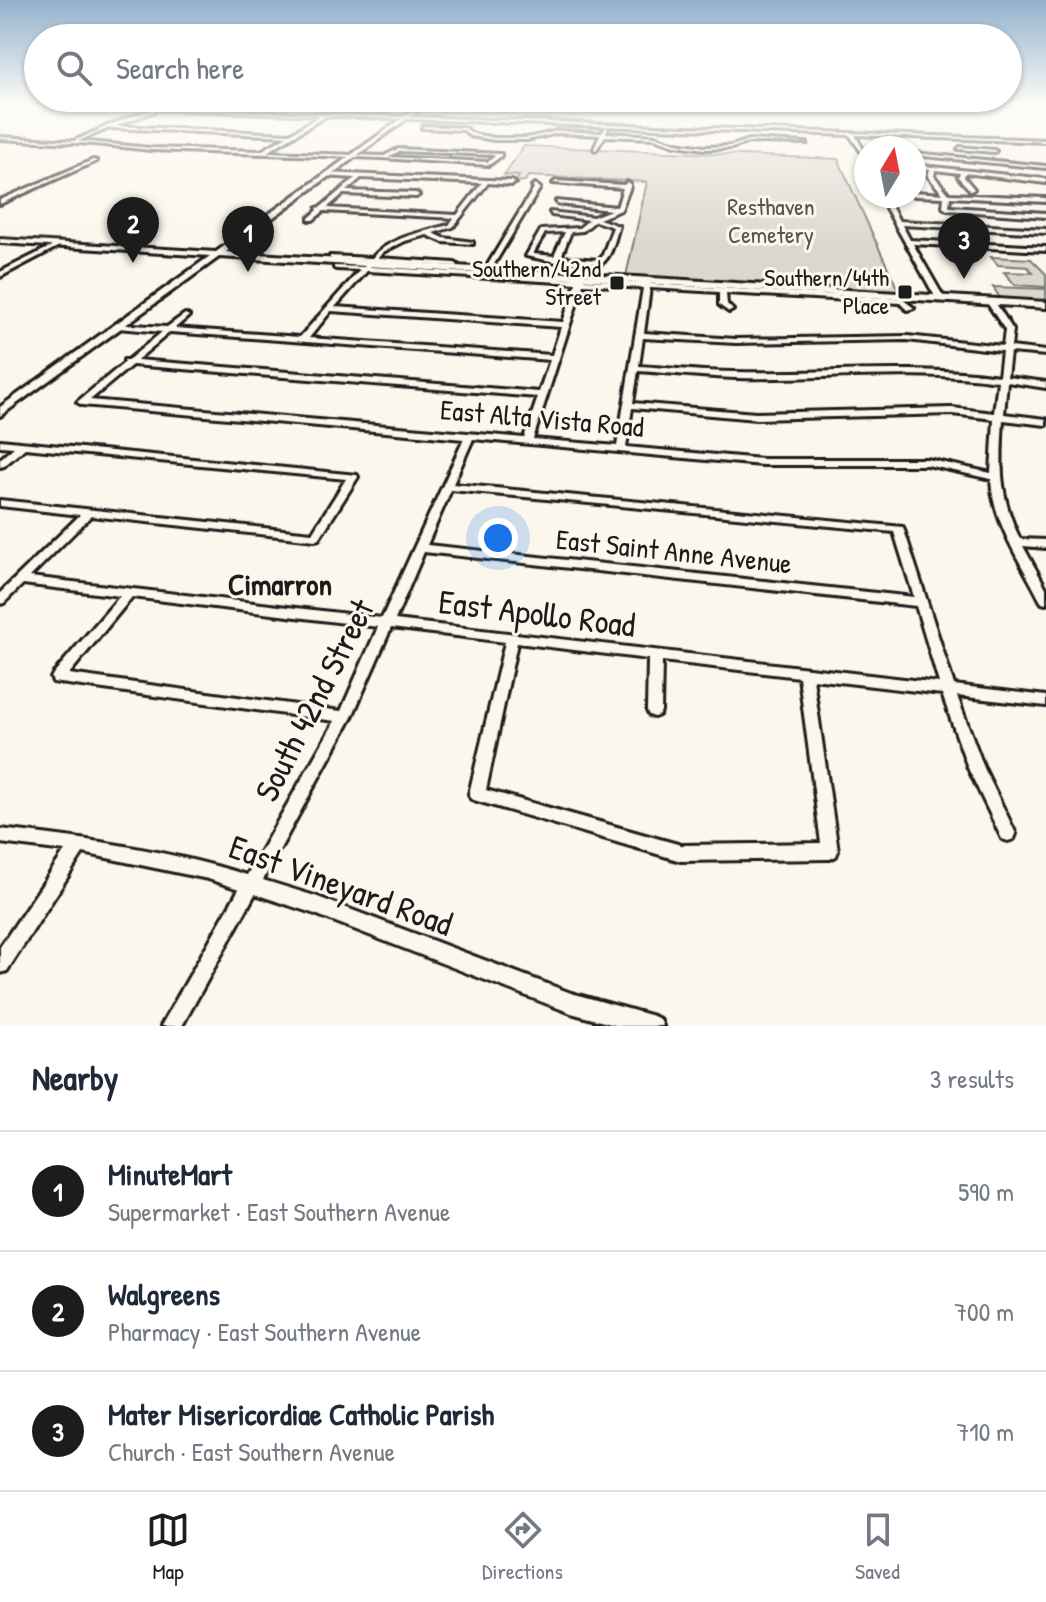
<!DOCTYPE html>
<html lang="en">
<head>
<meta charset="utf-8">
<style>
	body { margin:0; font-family:"Patrick Hand",sans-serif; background:#f2f2f3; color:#1f2937 }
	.compass { position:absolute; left:854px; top:136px; width:72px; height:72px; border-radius:50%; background:#fff; box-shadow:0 2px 6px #0004; rotate:10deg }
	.you { position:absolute; left:498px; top:538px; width:28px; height:28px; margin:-20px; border:6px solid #fff; border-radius:50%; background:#1a73e8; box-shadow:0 0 0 12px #1a73e833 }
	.badge { display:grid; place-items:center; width:52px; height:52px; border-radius:50%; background:#1c1c1c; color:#fff; font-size:26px; font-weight:700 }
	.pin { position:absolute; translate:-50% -66px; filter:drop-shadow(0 2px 4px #0008) }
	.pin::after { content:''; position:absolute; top:42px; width:28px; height:24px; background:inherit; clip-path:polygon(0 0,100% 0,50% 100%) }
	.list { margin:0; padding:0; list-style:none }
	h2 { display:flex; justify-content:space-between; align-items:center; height:104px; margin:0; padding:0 32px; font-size:34px }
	h2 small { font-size:26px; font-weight:400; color:#747a83 }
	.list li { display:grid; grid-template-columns:52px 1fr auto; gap:24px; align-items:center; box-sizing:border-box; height:120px; padding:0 32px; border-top:2px solid #e0e1e3 }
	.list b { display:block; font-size:30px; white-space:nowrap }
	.list p { margin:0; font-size:26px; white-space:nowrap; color:#747a83 }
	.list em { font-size:26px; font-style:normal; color:#747a83 }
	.icon { flex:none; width:44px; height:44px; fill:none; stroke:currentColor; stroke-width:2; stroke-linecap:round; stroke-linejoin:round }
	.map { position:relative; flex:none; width:1046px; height:1026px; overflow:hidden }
	.search { position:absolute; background:#fff; box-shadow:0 2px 6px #0004; left:24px; right:24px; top:24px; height:88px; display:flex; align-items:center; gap:20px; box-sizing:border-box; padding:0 28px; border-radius:44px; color:#747a83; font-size:30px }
	.sheet { height:464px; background:#fff }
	nav { display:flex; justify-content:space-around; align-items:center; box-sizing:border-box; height:112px; border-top:2px solid #e0e1e3; background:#fff; font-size:22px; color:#747a83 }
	nav a { display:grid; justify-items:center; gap:4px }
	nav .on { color:#1c1c1c }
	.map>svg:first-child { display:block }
	.green { fill:#dad7ce; stroke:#7b7a75; stroke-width:2 }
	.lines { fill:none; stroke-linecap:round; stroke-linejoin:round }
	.minor-casing { stroke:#1c1c1c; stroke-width:6 }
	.major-casing { stroke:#1c1c1c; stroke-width:6 }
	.minor { fill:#fbf7ec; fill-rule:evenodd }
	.major { fill:#fbf7ec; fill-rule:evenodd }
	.poi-dot { fill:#1c1c1c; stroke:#fbf7ec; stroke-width:3 }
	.labels { text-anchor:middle; stroke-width:6; stroke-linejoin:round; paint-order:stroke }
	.far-park-label { font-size:24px; fill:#555451; stroke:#fbf7ec }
	.far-poi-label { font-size:24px; fill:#1c1c1c; stroke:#fbf7ec; text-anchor:end }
	.street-label { font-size:28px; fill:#1c1c1c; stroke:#fbf7ec }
	.neighbourhood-label { font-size:30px; font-weight:bold; fill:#1c1c1c; stroke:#fbf7ec }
	.near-street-label { font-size:34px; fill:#1c1c1c; stroke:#fbf7ec }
</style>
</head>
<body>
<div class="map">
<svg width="1046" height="1026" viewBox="0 0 1046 1026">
	<rect width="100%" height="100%" fill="#fbf7ec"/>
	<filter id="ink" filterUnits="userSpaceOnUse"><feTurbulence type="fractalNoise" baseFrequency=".0125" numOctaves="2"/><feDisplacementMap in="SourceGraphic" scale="16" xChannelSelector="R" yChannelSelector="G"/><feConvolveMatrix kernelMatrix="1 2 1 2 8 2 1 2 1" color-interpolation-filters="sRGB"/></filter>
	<g filter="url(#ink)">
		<!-- green -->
		<path class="green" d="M524 146 838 159 899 292 626 276 647 182 528 176 525 181 515 182 519 176 504 175Z
			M991 257 1031 259 1046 274V287L1015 285 1004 272 1033 273 1028 267 998 265Z
			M993 287 1046 289V301L1000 298Z"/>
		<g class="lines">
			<defs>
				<path id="minor" d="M44 104 1046 140V142L855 135 866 154V159L850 135 326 116 267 152 384 156 398 149 501 154V156L489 165 381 158 151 150 94 144 0 139V137L74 141 107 126 153 109ZM155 109 321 115 290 134 116 126 155 111ZM110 128 287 136 261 151 151 148 78 141ZM399 151 493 155 495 156 488 162 389 157Z
					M750 104H830L828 105Z
					M423 126 465 128 473 134 495 138H527L558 131 602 133 606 127 608 128 606 133 655 136 676 143 705 147 731 146 749 140 807 143 749 142 732 148 705 149 675 145 654 138 605 136 596 150 594 149 600 135 558 133 527 140H495L470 136 464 130 422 128Z
					M960 147 994 150 996 151 994 152 958 149Z
					M914 153 1046 166V168L914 155Z
					M93 160 97 161 0 204V200Z
					M914 165 1046 179V183L965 173 964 177 974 189 971 191 958 177 960 173 935 170 934 176 949 194 1046 198V202L950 197 949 206 950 207 1046 213V217L947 210 943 207 944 197 914 196V192L943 194 928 176 930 169 914 167Z
					M326 173 512 181 515 183 512 185 488 183 453 227 433 233 444 238 473 242V244L443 242 427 235 405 241 383 252 378 258 455 263 458 265 457 266 375 262 370 267 577 279 579 276 577 273 579 262 559 260 556 262 526 256 541 230 579 228 589 220 552 215 550 212 593 217 611 210 558 204 556 201 617 207 623 188 553 183 556 181 624 185 627 182 630 184V187L621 210 599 219 619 226C614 241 612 260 597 266L594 263H586L583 273 585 276 584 280 644 283 646 280 648 279 651 281V284L902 299 914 308 907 310 900 303 726 293 727 304 733 310 729 312 719 305V292L650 288 644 333 736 339 907 336 1003 346 1005 330 986 301 990 299H993L1013 330 1011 347 1046 351V355L1010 352 1007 377 1046 382V388L1007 382 1004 414 1046 419V425L1003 420C1000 466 999 496 1020 539L1046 540V548L1023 546 1046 588V604L1042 603 1040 600C1021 562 993 523 991 479L927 465H762L473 439 453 484 903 527 954 685 1046 696V706L957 696 984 768 1016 834 1014 839 1008 841 1002 839 968 768 942 694 813 679 838 851 836 856 830 859 681 861 477 801 471 799 469 794 505 642 391 628 352 717 263 880 315 896 571 993 653 1016 660 1019 663 1026H618L571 1013 315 914 255 894 182 1026H161L239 889 208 879 83 853 7 971 0 973V947L65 851 0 843V829C83 838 167 850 247 875L335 721 53 682 51 678 53 674 120 596 23 584 4 603 0 604V593L80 515 0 506V500L312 533 346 479 25 448 4 466 0 467V459L14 447 0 446V440L357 475 358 477 319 539 315 540 91 516 30 577 382 618 464 439 82 405 77 402 124 363V360H128L162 332 118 328H115V324L167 327 185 314 189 316 175 328 300 337 360 270 336 269 334 268V266L364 267 368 261 332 259 330 258V256L372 258C390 237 423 232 449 225L454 218 324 211 313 220H309V218L318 210 317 208 321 207 355 178 324 176ZM361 178 482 183 457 215 327 208 343 194 416 197 419 195 416 193 346 191ZM595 221 613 227 602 257 598 260 561 257 571 232 583 231ZM565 232 554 256 533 254 545 233ZM367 271 576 283 563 322 335 307ZM583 284 643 288 617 446 533 439ZM331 311 561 327 552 355 309 338ZM170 332 550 360 539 392 137 360ZM643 338 736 343 907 340 1002 351 999 376C911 364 824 374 736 372 704 372 671 368 639 366ZM132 365 538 397 524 438 90 400ZM638 371C670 373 703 377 736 378 823 380 911 369 998 381L994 413 952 408 756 413 633 403ZM632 408 756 419 952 414 994 419 991 473 927 459H762L626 447ZM451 490 894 532 914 597 427 545ZM424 552 916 606 939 683 395 620ZM132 597 378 627 341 711 69 674ZM517 643 648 659 647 711 649 715 654 717 659 715 661 711 662 661 799 677 821 843 681 845 486 790Z
					M535 184 540 188 490 271 485 272 484 271 534 188 532 186Z
					M884 196H890L892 208 899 221 1046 229V233L902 225 910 240 1046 247V251L913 244 944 298 937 300 886 208Z
					M56 244 61 245 0 277V272Z"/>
				<path id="major" d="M422 104H427L226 252 1046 302V308L219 257 0 416V407L210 256 0 243V239L216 252Z"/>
			</defs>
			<!-- minor casing -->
			<use href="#minor" class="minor-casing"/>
			<!-- major casing -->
			<use href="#major" class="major-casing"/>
			<!-- minor -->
			<use href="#minor" class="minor"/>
			<!-- major -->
			<use href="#major" class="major"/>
		</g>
	</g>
	<!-- sky -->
	<linearGradient id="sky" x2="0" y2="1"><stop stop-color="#91b1cd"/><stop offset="0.42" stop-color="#fdfbf6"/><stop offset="1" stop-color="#fdfbf6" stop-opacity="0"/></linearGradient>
	<rect width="1046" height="247" fill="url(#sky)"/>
	<!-- markers -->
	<g class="poi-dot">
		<rect x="609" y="275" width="16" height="16" rx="4"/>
		<rect x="897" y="284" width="16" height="16" rx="4"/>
	</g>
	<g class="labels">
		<!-- far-park labels -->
		<g class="far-park-label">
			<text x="771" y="215">Resthaven<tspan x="771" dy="28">Cemetery</tspan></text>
		</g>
		<!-- far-poi labels -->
		<g class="far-poi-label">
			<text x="601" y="277">Southern/42nd<tspan x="601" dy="28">Street</tspan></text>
			<text x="889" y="286">Southern/44th<tspan x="889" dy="28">Place</tspan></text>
		</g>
		<!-- street labels -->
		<g class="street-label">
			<text transform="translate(542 418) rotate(5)" y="10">East Alta Vista Road</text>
			<text transform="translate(674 551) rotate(6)" y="10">East Saint Anne Avenue</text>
		</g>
		<!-- neighbourhood labels -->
		<g class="neighbourhood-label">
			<text x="280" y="595">Cimarron</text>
		</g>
		<!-- near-street labels -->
		<g class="near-street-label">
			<text transform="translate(537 613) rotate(7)" y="12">East Apollo Road</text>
			<text transform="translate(314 700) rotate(-63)" y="12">South 42nd Street</text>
			<text transform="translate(341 885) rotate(20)" y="12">East Vineyard Road</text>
		</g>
	</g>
</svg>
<svg class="compass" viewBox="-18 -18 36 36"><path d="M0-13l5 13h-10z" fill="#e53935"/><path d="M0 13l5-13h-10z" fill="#747a83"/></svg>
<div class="you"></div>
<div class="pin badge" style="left:248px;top:272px">1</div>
<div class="pin badge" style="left:133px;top:263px">2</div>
<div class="pin badge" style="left:964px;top:279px">3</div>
<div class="search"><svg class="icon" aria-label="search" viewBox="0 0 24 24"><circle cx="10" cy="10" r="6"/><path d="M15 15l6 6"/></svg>Search here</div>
</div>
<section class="sheet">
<h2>Nearby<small>3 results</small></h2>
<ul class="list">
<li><span class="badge">1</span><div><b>MinuteMart</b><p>Supermarket · East Southern Avenue</p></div><em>590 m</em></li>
<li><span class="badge">2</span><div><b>Walgreens</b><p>Pharmacy · East Southern Avenue</p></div><em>700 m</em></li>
<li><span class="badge">3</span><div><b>Mater Misericordiae Catholic Parish</b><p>Church · East Southern Avenue</p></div><em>710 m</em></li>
</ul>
</section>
<nav>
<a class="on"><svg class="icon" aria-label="map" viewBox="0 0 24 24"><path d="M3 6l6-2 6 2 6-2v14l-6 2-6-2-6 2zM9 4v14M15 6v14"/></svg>Map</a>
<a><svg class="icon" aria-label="directions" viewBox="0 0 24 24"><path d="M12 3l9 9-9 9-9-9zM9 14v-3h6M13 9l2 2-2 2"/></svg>Directions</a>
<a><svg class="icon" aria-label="saved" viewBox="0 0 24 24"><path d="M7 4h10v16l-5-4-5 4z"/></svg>Saved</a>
</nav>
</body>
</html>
